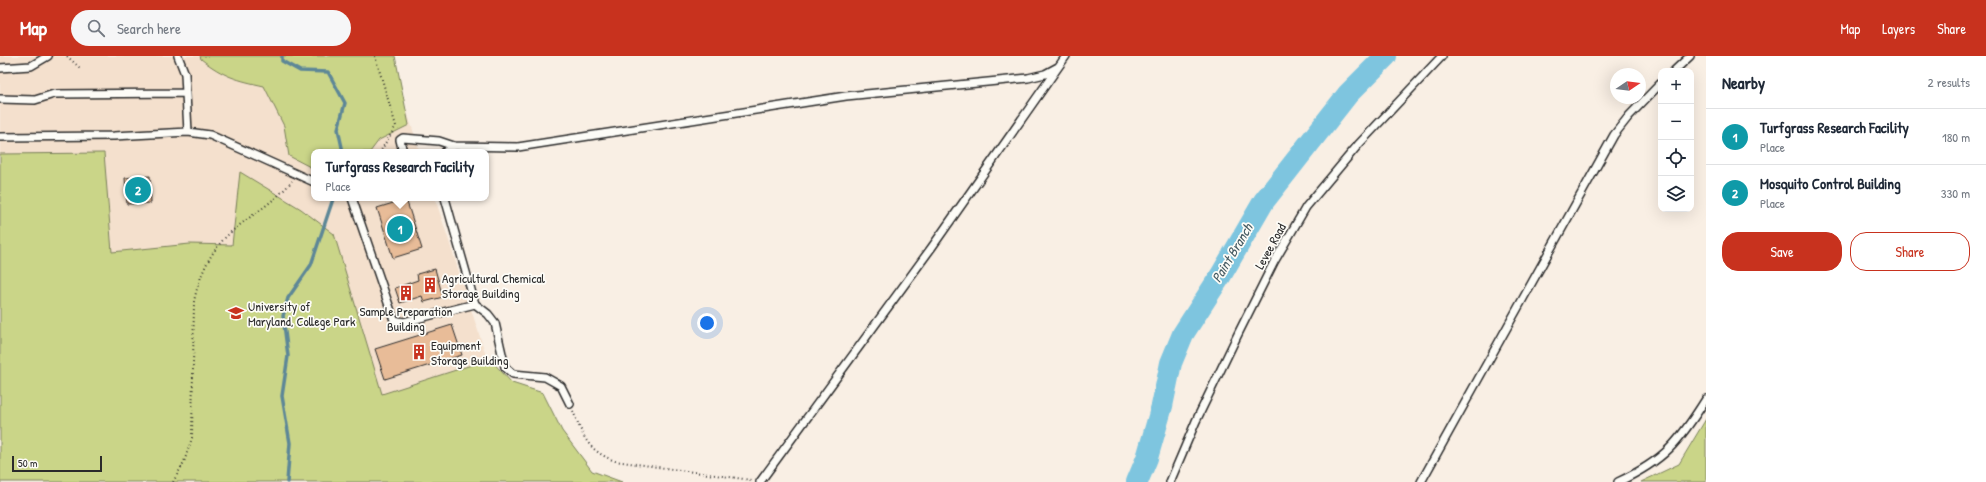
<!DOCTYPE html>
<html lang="en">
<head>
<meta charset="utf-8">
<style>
	body { margin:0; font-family:"Patrick Hand",sans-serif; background:#f6f6f7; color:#1f2937 }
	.controls { position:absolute; right:12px; top:12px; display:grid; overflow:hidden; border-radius:8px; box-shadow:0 4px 16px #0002 }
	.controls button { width:36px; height:36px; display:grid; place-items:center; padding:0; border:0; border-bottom:1px solid #e0e1e3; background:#fff; color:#1f2937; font:20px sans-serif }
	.compass { position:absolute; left:1610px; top:12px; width:36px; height:36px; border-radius:50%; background:#fff; box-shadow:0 4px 16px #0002; rotate:77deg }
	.scale { position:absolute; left:12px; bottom:10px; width:90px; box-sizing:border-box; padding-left:4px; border:2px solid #2b2b2b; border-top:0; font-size:11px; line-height:14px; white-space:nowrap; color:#2b2b2b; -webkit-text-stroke:3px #fdfcf7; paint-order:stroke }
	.you { position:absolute; left:707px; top:267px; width:14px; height:14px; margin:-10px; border:3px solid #fff; border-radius:50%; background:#1a73e8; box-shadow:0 0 0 6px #1a73e833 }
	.badge { display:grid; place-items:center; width:26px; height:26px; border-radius:50%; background:#c8321e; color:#fff; font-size:13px; font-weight:700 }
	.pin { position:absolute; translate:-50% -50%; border:2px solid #fff; box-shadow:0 1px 4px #0006 }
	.popup { position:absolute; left:311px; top:93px; width:178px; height:52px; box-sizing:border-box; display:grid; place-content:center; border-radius:8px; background:#fff; filter:drop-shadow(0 1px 3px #0005); font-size:13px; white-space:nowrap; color:#747a83 }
	.popup b { font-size:15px; color:#1f2937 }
	.popup::after { content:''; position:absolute; left:50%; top:100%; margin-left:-8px; border:8px solid transparent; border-top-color:#fff }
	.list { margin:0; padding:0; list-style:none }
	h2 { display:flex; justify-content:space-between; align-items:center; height:52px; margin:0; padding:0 16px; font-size:17px }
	h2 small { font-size:13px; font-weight:400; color:#747a83 }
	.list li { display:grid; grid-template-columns:26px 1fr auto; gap:12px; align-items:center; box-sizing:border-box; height:56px; padding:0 16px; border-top:1px solid #e0e1e3 }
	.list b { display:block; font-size:15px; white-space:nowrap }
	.list p { margin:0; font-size:13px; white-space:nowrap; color:#747a83 }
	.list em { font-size:13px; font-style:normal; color:#747a83 }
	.actions { display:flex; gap:8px; padding:12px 16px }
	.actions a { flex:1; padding:9px 0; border:1px solid #c8321e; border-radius:16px; text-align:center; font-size:14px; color:#c8321e }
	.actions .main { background:#c8321e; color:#fff }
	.icon { flex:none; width:22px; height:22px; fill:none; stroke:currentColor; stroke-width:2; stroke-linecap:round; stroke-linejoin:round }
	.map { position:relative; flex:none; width:1706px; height:426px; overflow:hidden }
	header { display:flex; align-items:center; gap:24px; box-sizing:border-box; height:56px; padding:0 20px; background:#c8321e; color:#fff }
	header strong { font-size:19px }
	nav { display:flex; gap:22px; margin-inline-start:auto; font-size:14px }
	.search { width:280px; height:36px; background:#f6f6f7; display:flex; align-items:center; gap:10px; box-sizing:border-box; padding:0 14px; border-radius:22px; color:#747a83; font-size:15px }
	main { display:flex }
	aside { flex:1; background:#fff }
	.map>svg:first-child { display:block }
	.built { fill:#f4e0cd }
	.green { fill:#cad588; stroke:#7a805a }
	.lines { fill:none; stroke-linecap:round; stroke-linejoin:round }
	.stream { stroke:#5d8797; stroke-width:3.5 }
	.river { stroke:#7ec5df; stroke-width:22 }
	.building { fill:#e8bc98; stroke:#2b2b2b }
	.service-casing { stroke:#2b2b2b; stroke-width:10 }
	.path { stroke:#2b2b2b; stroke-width:2; stroke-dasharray:1 3; stroke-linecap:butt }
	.service { stroke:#fdfcf7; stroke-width:7 }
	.labels { text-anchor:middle; stroke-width:3.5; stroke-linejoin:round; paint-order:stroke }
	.street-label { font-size:13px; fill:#2b2b2b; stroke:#fdfcf7 }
	.poi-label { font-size:13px; fill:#2b2b2b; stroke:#fdfcf7; text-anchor:start }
	.water-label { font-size:14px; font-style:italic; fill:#445961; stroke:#fdfcf7 }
</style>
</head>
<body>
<header>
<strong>Map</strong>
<div class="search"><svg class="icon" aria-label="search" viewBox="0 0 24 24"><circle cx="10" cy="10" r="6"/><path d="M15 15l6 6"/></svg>Search here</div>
<nav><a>Map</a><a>Layers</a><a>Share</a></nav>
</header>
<main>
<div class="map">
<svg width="1706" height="426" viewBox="0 0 1706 426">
	<rect width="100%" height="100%" fill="#f9efe4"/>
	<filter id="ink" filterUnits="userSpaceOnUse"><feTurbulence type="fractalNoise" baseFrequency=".025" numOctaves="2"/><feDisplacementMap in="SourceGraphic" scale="8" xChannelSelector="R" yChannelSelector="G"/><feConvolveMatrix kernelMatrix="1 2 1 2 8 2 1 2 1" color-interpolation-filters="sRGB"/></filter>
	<g filter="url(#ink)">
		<!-- built -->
		<path class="built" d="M0 0H389L420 96H314V142H435L527 426H0Z"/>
		<!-- green -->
		<path class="green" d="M200 0H395L409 69 379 84 370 96H314V113L289 100 284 70 264 30C237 24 224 21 201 3Z
			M104 97 112 196 190 188 232 189 240 116 301 153 334 178 382 338 490 303 512 327 543 337 562 375 592 415 622 426H0V98Z
			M1706 363V426H1641L1679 408Z"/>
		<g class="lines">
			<!-- stream -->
			<path class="stream" d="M282 0V5L300 15 328 16 345 47 338 73 343 96
				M287 426 290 387 282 340 288 300 283 260 288 242 311 209 333 143"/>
			<!-- river -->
			<path class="river" d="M1137 426 1147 402 1162 350 1171 307 1183 278 1221 219 1264 145 1348 38 1386 0"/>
		</g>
		<!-- building -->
		<path class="building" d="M150 120 151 147 127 148 125 122Z
			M406 143 422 193 393 202 377 152Z
			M435 213 443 241 424 246 422 240 400 247 395 232 418 224 417 218Z
			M452 269 462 299 385 323 375 293Z"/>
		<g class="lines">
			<defs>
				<path id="service" d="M178 0 185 18 188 76
					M0 12 31 10 48 0
					M1674 15 1690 0
					M0 43 35 44 54 38 186 37
					M0 81 114 80 188 76 210 79 314 126
					M403 96 400 84 403 82 439 85 454 90 518 91 846 40 1028 22 1045 18 1058 11
					M445 96 454 90
					M352 142 394 264 404 266 475 248
					M445 142 475 248 488 258 495 267 505 311 513 318 545 321 561 330 570 348
					M760 426 932 191 1066 0
					M1170 426 1196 365 1239 276 1274 206 1306 151 1358 89 1442 0
					M1421 426 1614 79 1629 60 1661 27
					M1618 426C1665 404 1679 386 1706 343"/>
			</defs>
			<!-- service casing -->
			<use href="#service" class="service-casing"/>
			<!-- path -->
			<path class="path" d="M67 0 81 13
				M375 0 396 70 380 96
				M573 355C584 382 587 394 615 405L751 424
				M173 426 184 406 192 382 194 245C200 218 210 195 231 176 251 159 275 146 292 125"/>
			<!-- service -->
			<use href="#service" class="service"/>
		</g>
	</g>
	<!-- icons -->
	<defs>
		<symbol id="building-bare" viewBox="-9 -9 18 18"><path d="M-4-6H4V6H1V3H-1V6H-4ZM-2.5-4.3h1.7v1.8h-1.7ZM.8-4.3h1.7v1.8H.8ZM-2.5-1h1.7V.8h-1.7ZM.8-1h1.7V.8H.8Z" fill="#c8321e" stroke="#fdfcf7" stroke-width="2.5" paint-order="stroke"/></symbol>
		<symbol id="university-bare" viewBox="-9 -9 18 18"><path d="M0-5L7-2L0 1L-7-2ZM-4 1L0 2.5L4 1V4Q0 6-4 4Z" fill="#c8321e" stroke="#fdfcf7" stroke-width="2.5" paint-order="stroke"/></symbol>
	</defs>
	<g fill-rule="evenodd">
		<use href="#building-bare" x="419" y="218" width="22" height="22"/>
		<use href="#building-bare" x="395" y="226" width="22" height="22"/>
		<use href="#university-bare" x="225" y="246" width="22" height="22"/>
		<use href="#building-bare" x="408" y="285" width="22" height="22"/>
	</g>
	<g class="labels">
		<!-- street labels -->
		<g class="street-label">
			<text transform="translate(1270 190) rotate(-61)" y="5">Levee Road</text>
		</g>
		<!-- poi labels -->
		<g class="poi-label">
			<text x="442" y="227">Agricultural Chemical<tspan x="442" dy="15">Storage Building</tspan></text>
			<text x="248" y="255">University of<tspan x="248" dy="15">Maryland, College Park</tspan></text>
			<text x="406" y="260" text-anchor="middle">Sample Preparation<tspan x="406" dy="15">Building</tspan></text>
			<text x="431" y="294">Equipment<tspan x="431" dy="15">Storage Building</tspan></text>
		</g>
		<!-- water labels -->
		<g class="water-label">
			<text transform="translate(1232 197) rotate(-59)" y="5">Paint Branch</text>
		</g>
	</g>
</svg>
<div class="controls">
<button>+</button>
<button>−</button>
<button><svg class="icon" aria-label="locate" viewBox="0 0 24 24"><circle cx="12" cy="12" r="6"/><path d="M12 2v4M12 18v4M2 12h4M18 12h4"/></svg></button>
<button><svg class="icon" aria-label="layers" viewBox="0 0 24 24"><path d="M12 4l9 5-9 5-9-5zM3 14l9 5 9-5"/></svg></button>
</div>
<svg class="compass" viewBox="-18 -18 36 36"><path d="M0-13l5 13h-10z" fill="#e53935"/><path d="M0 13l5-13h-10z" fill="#747a83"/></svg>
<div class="scale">50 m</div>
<div class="you"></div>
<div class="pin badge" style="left:400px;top:173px;background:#0f9aa8">1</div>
<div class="popup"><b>Turfgrass Research Facility</b>Place</div>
<div class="pin badge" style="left:138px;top:134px;background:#0f9aa8">2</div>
</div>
<aside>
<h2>Nearby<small>2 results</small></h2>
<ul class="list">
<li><span class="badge" style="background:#0f9aa8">1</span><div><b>Turfgrass Research Facility</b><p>Place</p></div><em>180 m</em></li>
<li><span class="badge" style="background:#0f9aa8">2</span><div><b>Mosquito Control Building</b><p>Place</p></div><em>330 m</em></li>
</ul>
<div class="actions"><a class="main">Save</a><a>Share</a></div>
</aside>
</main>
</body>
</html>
